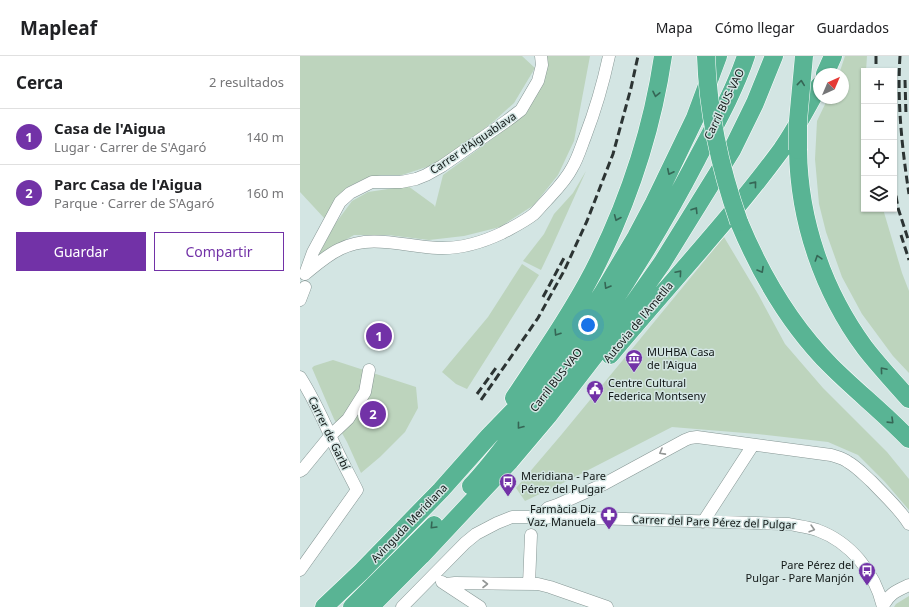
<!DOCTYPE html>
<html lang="es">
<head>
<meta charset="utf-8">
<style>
	body { margin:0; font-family:"Noto Sans",sans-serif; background:#f2f2f2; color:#202124 }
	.controls { position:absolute; right:12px; top:12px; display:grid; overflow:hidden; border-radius:0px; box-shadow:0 1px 3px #0004 }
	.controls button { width:36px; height:36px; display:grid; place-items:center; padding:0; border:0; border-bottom:1px solid #e0e0e0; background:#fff; color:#202124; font:20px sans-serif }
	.compass { position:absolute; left:513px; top:12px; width:36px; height:36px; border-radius:50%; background:#fff; box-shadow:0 1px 3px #0004; rotate:44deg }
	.you { position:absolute; left:288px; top:269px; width:14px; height:14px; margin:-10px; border:3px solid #fff; border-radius:50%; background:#1a73e8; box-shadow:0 0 0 6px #1a73e833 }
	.badge { display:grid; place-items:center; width:26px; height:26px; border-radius:50%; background:#7232a7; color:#fff; font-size:13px; font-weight:700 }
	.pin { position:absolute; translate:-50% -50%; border:2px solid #fff; box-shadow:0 1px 4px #0006 }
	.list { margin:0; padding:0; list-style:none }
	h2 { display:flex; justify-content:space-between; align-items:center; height:52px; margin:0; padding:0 16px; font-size:17px }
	h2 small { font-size:13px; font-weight:400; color:#757577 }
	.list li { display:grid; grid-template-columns:26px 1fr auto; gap:12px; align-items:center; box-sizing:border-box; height:56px; padding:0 16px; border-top:1px solid #e0e0e0 }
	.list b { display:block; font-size:15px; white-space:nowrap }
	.list p { margin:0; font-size:13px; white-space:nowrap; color:#757577 }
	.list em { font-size:13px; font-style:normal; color:#757577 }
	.actions { display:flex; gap:8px; padding:12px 16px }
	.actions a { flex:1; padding:9px 0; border:1px solid #7232a7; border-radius:0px; text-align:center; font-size:14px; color:#7232a7 }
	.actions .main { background:#7232a7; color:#fff }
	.icon { flex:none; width:22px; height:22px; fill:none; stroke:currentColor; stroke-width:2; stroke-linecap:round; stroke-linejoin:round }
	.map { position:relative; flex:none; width:609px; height:551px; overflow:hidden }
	header { display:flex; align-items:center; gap:24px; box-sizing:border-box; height:56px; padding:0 20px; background:#fff; border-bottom:1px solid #e0e0e0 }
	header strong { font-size:19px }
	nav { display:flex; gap:22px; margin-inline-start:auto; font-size:14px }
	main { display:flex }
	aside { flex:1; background:#fff }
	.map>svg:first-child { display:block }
	.green { fill:#bdd4bd }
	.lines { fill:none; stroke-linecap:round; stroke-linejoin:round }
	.minor-casing { stroke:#869694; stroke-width:13 }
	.highway-casing { stroke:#fff; stroke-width:19 }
	.minor { stroke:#fff; stroke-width:12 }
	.highway { stroke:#59b494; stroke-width:18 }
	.rail { stroke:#2c3433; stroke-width:3; stroke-dasharray:8 4; stroke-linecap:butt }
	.highway-bridge-casing { stroke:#fff; stroke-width:19; stroke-linecap:butt }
	.highway-bridge { stroke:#59b494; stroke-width:18 }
	.oneway { stroke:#356655 }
	.oneway2 { stroke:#949796 }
	.labels { text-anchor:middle; stroke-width:3; stroke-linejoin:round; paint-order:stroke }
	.street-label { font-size:11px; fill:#111716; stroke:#d3e5e3 }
	.poi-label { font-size:11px; fill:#111716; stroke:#d3e5e3; text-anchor:start }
</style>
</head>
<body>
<header>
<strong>Mapleaf</strong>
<nav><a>Mapa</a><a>Cómo llegar</a><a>Guardados</a></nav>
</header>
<main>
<aside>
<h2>Cerca<small>2 resultados</small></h2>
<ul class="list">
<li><span class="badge">1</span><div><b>Casa de l'Aigua</b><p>Lugar · Carrer de S'Agaró</p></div><em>140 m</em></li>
<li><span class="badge">2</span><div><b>Parc Casa de l'Aigua</b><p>Parque · Carrer de S'Agaró</p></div><em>160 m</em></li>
</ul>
<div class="actions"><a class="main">Guardar</a><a>Compartir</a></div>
</aside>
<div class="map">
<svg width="609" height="551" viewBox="0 0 609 551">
	<rect width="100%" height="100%" fill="#d3e5e3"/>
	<!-- green -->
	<path class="green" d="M0 0H222L235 12 214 47 193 66 139 107 102 119H81L64 123 46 132 25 163 0 136Z
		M246 0H290L274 85 258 119 234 149 200 171 164 180 129 184 88 179H54L18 200 35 168 52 145 68 136 108 130 134 149 135 151 143 119 199 78 220 61Z
		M545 0H567L566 15H564V153H583L602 217 609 235V317L593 300 562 258 542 221 526 176 519 148 515 103 517 65 528 42H543V18H539Z
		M286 115 251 193 241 214 223 205 244 178 254 158 273 137Z
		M424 181 458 238 485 288 523 332 587 396 609 423V454L585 426 558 399 528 386 457 378 372 371 263 427 225 445 216 432 262 378Z
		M222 208 239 219 167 333 156 328 142 316 188 261Z
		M33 304 116 331 118 352 105 376 80 401 61 417 47 386 34 363 12 312 14 310Z
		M609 540V551H594L596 548Z"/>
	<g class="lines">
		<defs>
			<path id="minor" d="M5 218C16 209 27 199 40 193 71 177 106 191 138 192 160 193 183 186 202 177 213 171 224 166 234 158 238 154 242 149 246 145 255 135 266 124 272 112 278 102 281 91 285 81 295 55 303 28 309 0
				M5 218 13 196 40 146 50 137 72 126H101L116 123 126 119 142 110 208 64 221 54 238 25 242 9 241 0
				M0 244 5 231
				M0 321C12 340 21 359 30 379 38 398 48 416 57 434L0 514
				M0 415 3 413 30 380 48 363 65 336 69 314
				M238 461 248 452 257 449 304 428 385 384 390 382 397 381 531 399C537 401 543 402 548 406 557 411 564 419 572 426 585 440 599 452 609 468
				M403 466 453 389
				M142 526 180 551
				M146 528 155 527 238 528 250 531 307 551
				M229 528 231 479
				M583 550C590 537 596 535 609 529
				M102 551 165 487 176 478 197 467 212 461H260L489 468C498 470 508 471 517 474 550 486 575 516 583 551"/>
			<path id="highway" d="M525 18 533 0
				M498 94C499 165 523 235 565 292 579 310 594 326 609 343
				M439 166C461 219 490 269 531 310 556 335 584 357 609 383
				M310 299C367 230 429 165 482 93 496 73 507 51 519 30
				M214 342C241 301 270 260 293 216 327 149 352 75 363 0
				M171 430C191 409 208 385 226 362 237 349 248 336 259 323 311 253 357 180 397 103 415 69 434 36 446 0
				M24 551 61 516 141 434 189 380 229 339 252 312 302 238 336 181 354 147 395 62 418 0
				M52 551 134 469
				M70 551 121 500 210 405 248 360 319 268 362 207 432 94 455 47 474 0"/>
		</defs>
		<!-- minor casing -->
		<use href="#minor" class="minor-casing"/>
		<!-- highway casing -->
		<use href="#highway" class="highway-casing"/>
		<!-- minor -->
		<use href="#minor" class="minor"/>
		<!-- highway -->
		<use href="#highway" class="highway"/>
		<!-- rail -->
		<path class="rail" d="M576 0V15
			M600 0C597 46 602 92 609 138
			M605 24 606 60
			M594 128 598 152 609 186
			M601 179 609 204
			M243 241 264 202
			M177 338 198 309
			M181 344 238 262 264 215 287 165 313 98 331 32 338 0"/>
		<defs>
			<path id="highway-bridge" d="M406 0C408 57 420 112 439 166
				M498 94V65L504 0"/>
		</defs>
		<!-- highway-bridge casing -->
		<use href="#highway-bridge" class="highway-bridge-casing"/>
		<!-- highway-bridge -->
		<use href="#highway-bridge" class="highway-bridge"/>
	</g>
	<!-- one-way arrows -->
	<defs><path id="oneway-chevron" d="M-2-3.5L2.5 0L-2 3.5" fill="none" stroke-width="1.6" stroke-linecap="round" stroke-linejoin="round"/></defs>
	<g class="oneway">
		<use href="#oneway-chevron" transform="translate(501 27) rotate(-84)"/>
		<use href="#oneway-chevron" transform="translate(356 38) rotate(102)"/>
		<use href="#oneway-chevron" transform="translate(370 116) rotate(116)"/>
		<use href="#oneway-chevron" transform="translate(454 128) rotate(-51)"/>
		<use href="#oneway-chevron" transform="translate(395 154) rotate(-58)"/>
		<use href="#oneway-chevron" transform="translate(317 162) rotate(113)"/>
		<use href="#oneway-chevron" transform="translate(518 202) rotate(-108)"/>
		<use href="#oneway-chevron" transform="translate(461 214) rotate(60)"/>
		<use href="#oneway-chevron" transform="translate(379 217) rotate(-49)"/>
		<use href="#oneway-chevron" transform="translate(307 230) rotate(121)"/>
		<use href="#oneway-chevron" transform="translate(257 277) rotate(123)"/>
		<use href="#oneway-chevron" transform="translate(583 314) rotate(-130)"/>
		<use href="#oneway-chevron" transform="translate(591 365) rotate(44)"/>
		<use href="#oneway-chevron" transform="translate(220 370) rotate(128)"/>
		<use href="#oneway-chevron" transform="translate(133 470) rotate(134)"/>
	</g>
	<g class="oneway2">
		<use href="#oneway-chevron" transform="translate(362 396) rotate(151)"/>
		<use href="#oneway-chevron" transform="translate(512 473) rotate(16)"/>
		<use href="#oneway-chevron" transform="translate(185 528)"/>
	</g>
	<!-- icons -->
	<defs>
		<symbol id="museum-pin" viewBox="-11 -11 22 30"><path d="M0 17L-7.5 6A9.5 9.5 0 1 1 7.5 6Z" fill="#7232a7" stroke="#d3e5e3"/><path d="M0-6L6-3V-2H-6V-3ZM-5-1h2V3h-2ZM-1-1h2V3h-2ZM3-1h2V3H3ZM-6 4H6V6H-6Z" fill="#fff"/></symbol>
		<symbol id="civic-pin" viewBox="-11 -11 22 30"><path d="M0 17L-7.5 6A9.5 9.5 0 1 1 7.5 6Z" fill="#7232a7" stroke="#d3e5e3"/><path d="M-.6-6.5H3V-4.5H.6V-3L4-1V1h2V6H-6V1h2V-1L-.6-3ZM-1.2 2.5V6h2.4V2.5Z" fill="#fff"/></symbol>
		<symbol id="bus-pin" viewBox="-11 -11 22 30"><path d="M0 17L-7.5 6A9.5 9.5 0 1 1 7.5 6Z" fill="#7232a7" stroke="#d3e5e3"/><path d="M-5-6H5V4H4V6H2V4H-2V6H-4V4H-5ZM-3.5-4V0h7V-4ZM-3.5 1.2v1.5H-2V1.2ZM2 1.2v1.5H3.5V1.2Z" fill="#fff"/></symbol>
		<symbol id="pharmacy-pin" viewBox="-11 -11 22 30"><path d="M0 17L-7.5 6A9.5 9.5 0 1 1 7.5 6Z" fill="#7232a7" stroke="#d3e5e3"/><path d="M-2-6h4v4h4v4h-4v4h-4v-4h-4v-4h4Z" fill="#fff"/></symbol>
	</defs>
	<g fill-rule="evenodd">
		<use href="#museum-pin" x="324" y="292" width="20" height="27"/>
		<use href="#civic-pin" x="285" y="323" width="20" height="27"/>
		<use href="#bus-pin" x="198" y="416" width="20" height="27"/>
		<use href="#pharmacy-pin" x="299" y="449" width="20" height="27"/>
		<use href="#bus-pin" x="557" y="505" width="20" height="27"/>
	</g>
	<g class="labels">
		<!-- street labels -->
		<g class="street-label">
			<text transform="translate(424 48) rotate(-64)" y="4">Carril BUS-VAO</text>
			<text transform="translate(173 87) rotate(-34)" y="4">Carrer d'Aiguablava</text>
			<text transform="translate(338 266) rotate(-50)" y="4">Autovia de l'Ametlla</text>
			<text transform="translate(256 324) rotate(-52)" y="4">Carril BUS-VAO</text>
			<text transform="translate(29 377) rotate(64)" y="4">Carrer de Garbí</text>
			<text transform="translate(414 466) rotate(2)" y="4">Carrer del Pare Pérez del Pulgar</text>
			<text transform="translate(109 467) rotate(-46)" y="4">Avinguda Meridiana</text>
		</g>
		<!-- poi labels -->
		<g class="poi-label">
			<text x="347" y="300">MUHBA Casa<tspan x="347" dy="13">de l'Aigua</tspan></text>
			<text x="308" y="331">Centre Cultural<tspan x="308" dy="13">Federica Montseny</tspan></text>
			<text x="221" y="424">Meridiana - Pare<tspan x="221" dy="13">Pérez del Pulgar</tspan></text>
			<text x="296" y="457" text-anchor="end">Farmàcia Diz<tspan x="296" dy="13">Vaz, Manuela</tspan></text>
			<text x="554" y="513" text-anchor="end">Pare Pérez del<tspan x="554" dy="13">Pulgar - Pare Manjón</tspan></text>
		</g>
	</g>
</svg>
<div class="controls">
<button>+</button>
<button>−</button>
<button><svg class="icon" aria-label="locate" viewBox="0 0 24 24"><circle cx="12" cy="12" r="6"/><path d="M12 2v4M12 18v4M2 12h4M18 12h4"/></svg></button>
<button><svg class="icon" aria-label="layers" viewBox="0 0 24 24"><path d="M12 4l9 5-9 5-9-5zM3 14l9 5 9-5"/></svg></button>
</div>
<svg class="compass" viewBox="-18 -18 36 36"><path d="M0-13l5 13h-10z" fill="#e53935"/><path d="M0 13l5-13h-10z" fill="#757577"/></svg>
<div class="you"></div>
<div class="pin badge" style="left:79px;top:280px">1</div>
<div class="pin badge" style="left:73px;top:358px">2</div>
</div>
</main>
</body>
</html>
